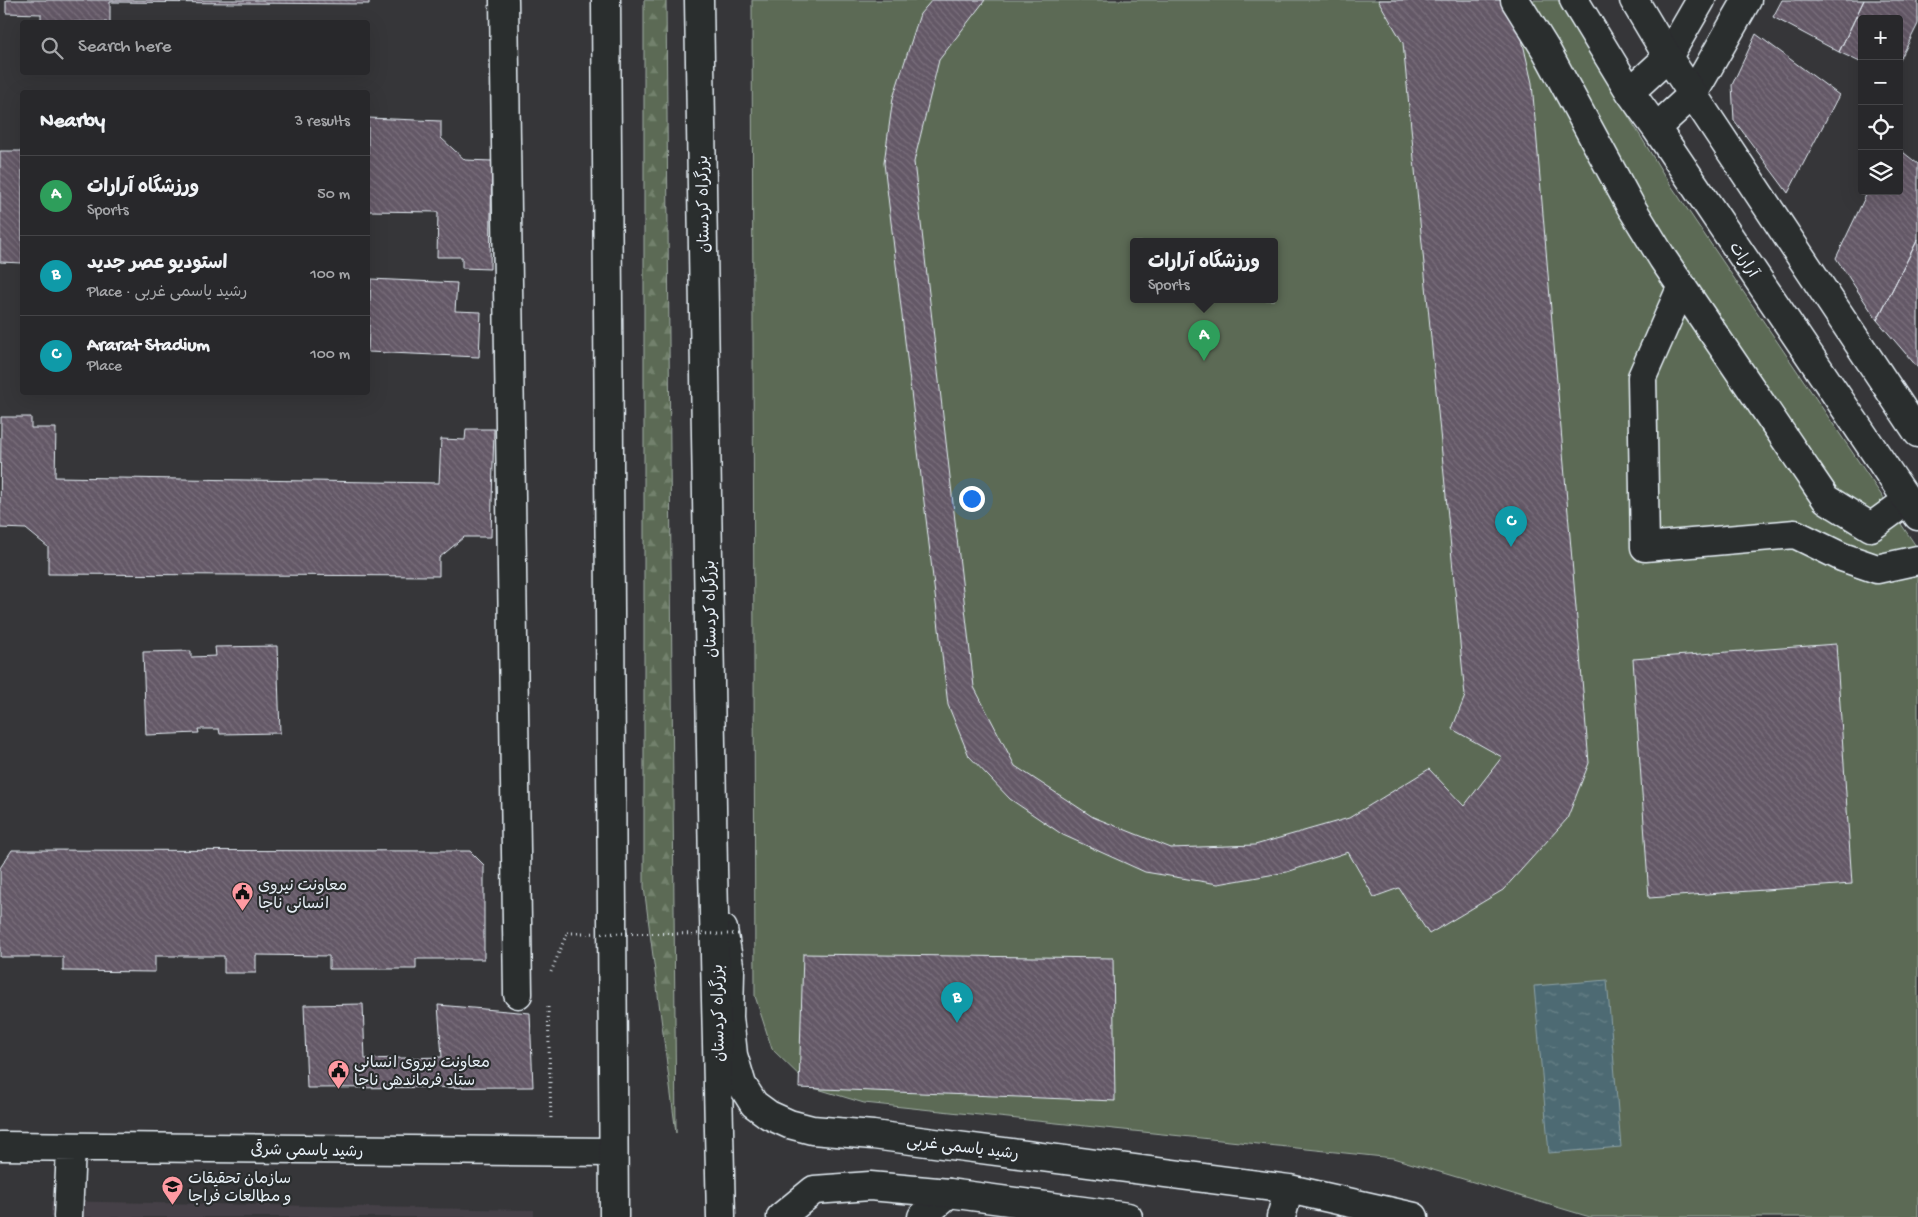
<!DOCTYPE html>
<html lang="en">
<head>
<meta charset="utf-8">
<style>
	body { margin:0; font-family:"Gochi Hand","Playpen Sans Arabic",sans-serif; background:#303033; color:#f1f3f6 }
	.controls { position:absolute; right:15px; top:15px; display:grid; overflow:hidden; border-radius:5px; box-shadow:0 5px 20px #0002 }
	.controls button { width:45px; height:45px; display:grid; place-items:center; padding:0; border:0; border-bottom:1px solid #444447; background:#28282b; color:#f1f3f6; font:25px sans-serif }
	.you { position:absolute; left:971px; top:498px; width:18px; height:18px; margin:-12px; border:4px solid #fff; border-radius:50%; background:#1a73e8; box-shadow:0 0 0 8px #1a73e833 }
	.badge { display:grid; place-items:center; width:32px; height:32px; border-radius:50%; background:#8abfa5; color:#fff; font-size:16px; font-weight:700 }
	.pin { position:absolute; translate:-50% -41px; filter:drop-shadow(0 1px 2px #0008) }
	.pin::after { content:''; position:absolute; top:26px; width:18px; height:15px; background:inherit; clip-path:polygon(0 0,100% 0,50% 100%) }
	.popup { position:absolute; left:1130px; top:238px; width:148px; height:65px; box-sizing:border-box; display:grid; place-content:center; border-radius:5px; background:#28282b; filter:drop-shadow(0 1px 4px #0005); font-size:16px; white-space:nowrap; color:#a5a6a9 }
	.popup b { font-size:19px; color:#f1f3f6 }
	.popup::after { content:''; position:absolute; left:50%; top:100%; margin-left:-10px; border:10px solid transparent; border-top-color:#28282b }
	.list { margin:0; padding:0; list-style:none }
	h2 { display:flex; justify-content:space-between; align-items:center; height:65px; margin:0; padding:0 20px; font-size:21px }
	h2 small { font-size:16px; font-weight:400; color:#a5a6a9 }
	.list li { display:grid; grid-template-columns:32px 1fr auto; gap:15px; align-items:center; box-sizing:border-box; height:80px; padding:0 20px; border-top:1px solid #444447 }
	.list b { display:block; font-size:19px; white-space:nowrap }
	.list p { margin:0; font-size:16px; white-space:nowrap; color:#a5a6a9 }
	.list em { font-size:16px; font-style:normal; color:#a5a6a9 }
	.icon { flex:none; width:28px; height:28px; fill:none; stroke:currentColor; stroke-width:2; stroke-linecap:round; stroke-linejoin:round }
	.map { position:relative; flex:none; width:1918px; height:1217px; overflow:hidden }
	.search { position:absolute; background:#28282b; box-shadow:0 5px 20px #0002; left:20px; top:20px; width:350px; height:55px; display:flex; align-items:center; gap:12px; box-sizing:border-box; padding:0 18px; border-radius:5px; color:#a5a6a9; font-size:19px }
	.panel { position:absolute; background:#28282b; box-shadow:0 5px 20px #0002; left:20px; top:90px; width:350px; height:305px; border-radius:5px }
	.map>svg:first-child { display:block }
	.built { fill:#444046 }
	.forest { fill:url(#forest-firs); stroke:#a2aea6 }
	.garden { fill:#5b6b54; stroke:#a2aea6; fill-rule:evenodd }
	.water { fill:url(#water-ripples); stroke:#8ca1a8 }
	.building { fill:url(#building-back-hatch); stroke:#e8f1f8 }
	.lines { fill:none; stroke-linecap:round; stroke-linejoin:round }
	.minor-casing { stroke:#e8f1f8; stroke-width:31 }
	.major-casing { stroke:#e8f1f8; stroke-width:31 }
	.highway-casing { stroke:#e8f1f8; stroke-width:31 }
	.path { stroke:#e8f1f8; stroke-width:3; stroke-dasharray:1 4; stroke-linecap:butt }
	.minor { stroke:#2a2d2e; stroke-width:28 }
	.major { stroke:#2a2d2e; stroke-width:28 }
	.highway { stroke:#2a2d2e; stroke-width:28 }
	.path-bridge { stroke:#e8f1f8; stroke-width:3; stroke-dasharray:1 4; stroke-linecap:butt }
	.labels { text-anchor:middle; stroke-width:4.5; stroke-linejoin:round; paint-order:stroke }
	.street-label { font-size:16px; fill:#e8f1f8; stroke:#2a2d2e }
	.poi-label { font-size:16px; fill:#e8f1f8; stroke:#2a2d2e; text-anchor:start }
</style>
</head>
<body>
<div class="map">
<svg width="1918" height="1217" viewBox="0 0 1918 1217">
	<defs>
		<pattern id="forest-firs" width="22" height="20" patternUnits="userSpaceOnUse" patternTransform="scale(1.25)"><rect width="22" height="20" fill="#5b6b54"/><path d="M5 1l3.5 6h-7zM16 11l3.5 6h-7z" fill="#73816d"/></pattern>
		<pattern id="water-ripples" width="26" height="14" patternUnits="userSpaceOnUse" patternTransform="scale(1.25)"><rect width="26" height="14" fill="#4e6b73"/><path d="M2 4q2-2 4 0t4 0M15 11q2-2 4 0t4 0" fill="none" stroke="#688188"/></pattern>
		<pattern id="building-back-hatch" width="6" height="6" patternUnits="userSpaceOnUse" patternTransform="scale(1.25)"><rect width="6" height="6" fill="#645866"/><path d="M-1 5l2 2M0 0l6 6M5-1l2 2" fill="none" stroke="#7a707d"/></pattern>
	</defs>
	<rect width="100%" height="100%" fill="#363639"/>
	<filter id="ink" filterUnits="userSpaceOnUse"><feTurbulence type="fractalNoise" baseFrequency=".02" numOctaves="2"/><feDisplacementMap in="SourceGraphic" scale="10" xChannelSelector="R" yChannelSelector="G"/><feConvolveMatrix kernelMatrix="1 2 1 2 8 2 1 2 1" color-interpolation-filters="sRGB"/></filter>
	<g filter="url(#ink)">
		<!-- built -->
		<path class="built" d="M51 1201 534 1210V1217H51Z"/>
		<!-- forest -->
		<path class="forest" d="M644 0H666L676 1133 644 887Z"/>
		<!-- garden -->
		<path class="garden" d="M752 0H1558L1664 175 1918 549V1217H1590L1393 1158 864 1103 811 1087 772 1049 755 996ZM1134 242H1274V300H1134Z"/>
		<!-- water -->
		<path class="water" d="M1607 980 1621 1147 1549 1153 1534 986Z"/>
		<!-- building -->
		<path class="building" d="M6 0H369V4L110 2V22H41V14L6 13Z
			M932 0H985L939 60 914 162 974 687 1015 766 1093 817 1171 848 1255 845 1349 818 1429 769 1464 806 1502 757 1452 729 1465 696 1403 43 1378 0H1504L1519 26 1532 83 1589 763 1567 819 1503 890 1429 934 1399 888 1374 897 1348 852 1287 872 1218 884 1145 872 1063 835 1010 799 969 756 948 705 884 163 893 98 920 14Z
			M1782 0H1864L1839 52 1773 17Z
			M1864 0H1918V24L1899 62V19H1862V63L1839 52Z
			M1756 34 1839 95 1788 193 1734 120 1732 85Z
			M368 118 441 121V138L465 160 492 161 490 269 462 268V257H437L438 212 368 211Z
			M1899 149 1918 164V239L1877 320 1836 258 1868 191H1899Z
			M0 151H22V263L0 262Z
			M1918 239V368L1877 320Z
			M371 279 457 283 455 311 481 312 479 357 368 352Z
			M1 417H31V428H56L55 477 439 483 441 439 465 440 466 429H494L491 537H464L439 558V576L48 574V547L26 529 0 528Z
			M1836 644 1852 884 1649 898 1633 659Z
			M277 646 280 733 220 734 219 729H198L199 733 146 735 143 652 191 651V657L216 656 215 647Z
			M12 850 470 851 484 865V959H416V969H329V956L256 955V973H224V956H155V972L63 971V957H0V868Z
			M803 954 1113 958 1115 1101 799 1088Z
			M363 1004 365 1059 442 1057 438 1005 530 1013 533 1087 307 1088 304 1005Z"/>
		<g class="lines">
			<defs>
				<path id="minor" d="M504 0 518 994
					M1515 0 1546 50 1630 205 1663 259 1826 499 1871 527 1908 500
					M1668 57 1701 0
					M1693 94 1747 0
					M1682 286 1642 377 1645 547 1795 534 1842 557 1877 569 1918 560
					M0 1146 613 1152
					M68 1217 71 1147
					M922 1217 949 1193"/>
				<path id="major" d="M1574 0 1630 92 1656 128 1918 516
					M1634 0 1668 57 1918 433
					M1630 92 1668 57
					M1656 128 1693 94
					M723 929 730 971 729 1017 733 1055 742 1085 754 1104 769 1115 789 1124 812 1130 873 1135 1289 1189 1414 1217
					M781 1217 814 1190 870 1186 949 1193 1128 1217
					M1281 1217 1289 1189"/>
				<path id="highway" d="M606 0 614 1217
					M699 0 713 869 721 1217"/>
			</defs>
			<!-- minor casing -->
			<use href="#minor" class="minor-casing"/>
			<!-- major casing -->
			<use href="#major" class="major-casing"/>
			<!-- highway casing -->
			<use href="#highway" class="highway-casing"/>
			<!-- path -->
			<path class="path" d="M551 972 567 933
				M548 1007 551 1121"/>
			<!-- minor -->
			<use href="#minor" class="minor"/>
			<!-- major -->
			<use href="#major" class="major"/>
			<!-- highway -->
			<use href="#highway" class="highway"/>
			<!-- path-bridge -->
			<path class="path-bridge" d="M567 933 738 934"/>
		</g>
	</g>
	<!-- icons -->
	<defs>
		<symbol id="civic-pin" viewBox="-11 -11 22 30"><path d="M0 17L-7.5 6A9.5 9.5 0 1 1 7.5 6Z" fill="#ff9aa2" stroke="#2a2d2e"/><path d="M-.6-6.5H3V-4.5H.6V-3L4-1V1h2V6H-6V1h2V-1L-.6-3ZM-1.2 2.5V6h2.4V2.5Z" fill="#111"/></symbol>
		<symbol id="university-pin" viewBox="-11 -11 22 30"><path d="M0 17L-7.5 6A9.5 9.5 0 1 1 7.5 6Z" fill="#ff9aa2" stroke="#2a2d2e"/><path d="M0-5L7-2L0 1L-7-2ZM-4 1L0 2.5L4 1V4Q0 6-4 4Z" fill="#111"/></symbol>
	</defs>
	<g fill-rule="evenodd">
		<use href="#civic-pin" x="230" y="880" width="25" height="34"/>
		<use href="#civic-pin" x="326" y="1058" width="25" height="34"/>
		<use href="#university-pin" x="160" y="1174" width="25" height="34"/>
	</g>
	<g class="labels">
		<!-- street labels -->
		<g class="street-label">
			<text transform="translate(702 204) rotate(-91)" y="6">بزرگراه کردستان</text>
			<text transform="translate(1745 259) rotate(56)" y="6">آرارات</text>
			<text transform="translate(709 609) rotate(-91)" y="6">بزرگراه کردستان</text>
			<text transform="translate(717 1013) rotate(-91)" y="6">بزرگراه کردستان</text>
			<text transform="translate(963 1146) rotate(7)" y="6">رشید یاسمی غربی</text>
			<text transform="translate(307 1149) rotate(1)" y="6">رشید یاسمی شرقی</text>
		</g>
		<!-- poi labels -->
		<g class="poi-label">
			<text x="258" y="890">معاونت نیروی<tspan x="258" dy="18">انسانی ناجا</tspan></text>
			<text x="354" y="1067">معاونت نیروی انسانی<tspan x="354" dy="18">ستاد فرماندهی ناجا</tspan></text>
			<text x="188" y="1183">سازمان تحقیقات<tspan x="188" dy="18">و مطالعات فراجا</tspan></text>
		</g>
	</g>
</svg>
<div class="controls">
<button>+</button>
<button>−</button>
<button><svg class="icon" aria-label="locate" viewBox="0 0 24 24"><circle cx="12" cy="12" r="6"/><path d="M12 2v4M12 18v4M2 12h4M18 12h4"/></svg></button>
<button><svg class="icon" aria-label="layers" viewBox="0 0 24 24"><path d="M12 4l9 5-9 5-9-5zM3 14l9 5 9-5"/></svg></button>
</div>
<div class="you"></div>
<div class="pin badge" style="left:1204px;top:361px;background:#2e9e5b">A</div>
<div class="popup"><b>ورزشگاه آرارات</b>Sports</div>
<div class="pin badge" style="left:957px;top:1023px;background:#0f9aa8">B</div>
<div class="pin badge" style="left:1511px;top:547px;background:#0f9aa8">C</div>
<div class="search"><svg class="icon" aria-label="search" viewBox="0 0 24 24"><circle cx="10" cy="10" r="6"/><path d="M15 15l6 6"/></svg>Search here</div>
<section class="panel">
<h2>Nearby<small>3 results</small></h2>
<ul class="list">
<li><span class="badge" style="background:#2e9e5b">A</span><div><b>ورزشگاه آرارات</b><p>Sports</p></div><em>50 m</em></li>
<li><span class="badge" style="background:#0f9aa8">B</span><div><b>استودیو عصر جدید</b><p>Place · رشید یاسمی غربی</p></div><em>100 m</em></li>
<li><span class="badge" style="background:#0f9aa8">C</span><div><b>Ararat Stadium</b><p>Place</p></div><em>100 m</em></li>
</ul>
</section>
</div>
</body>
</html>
